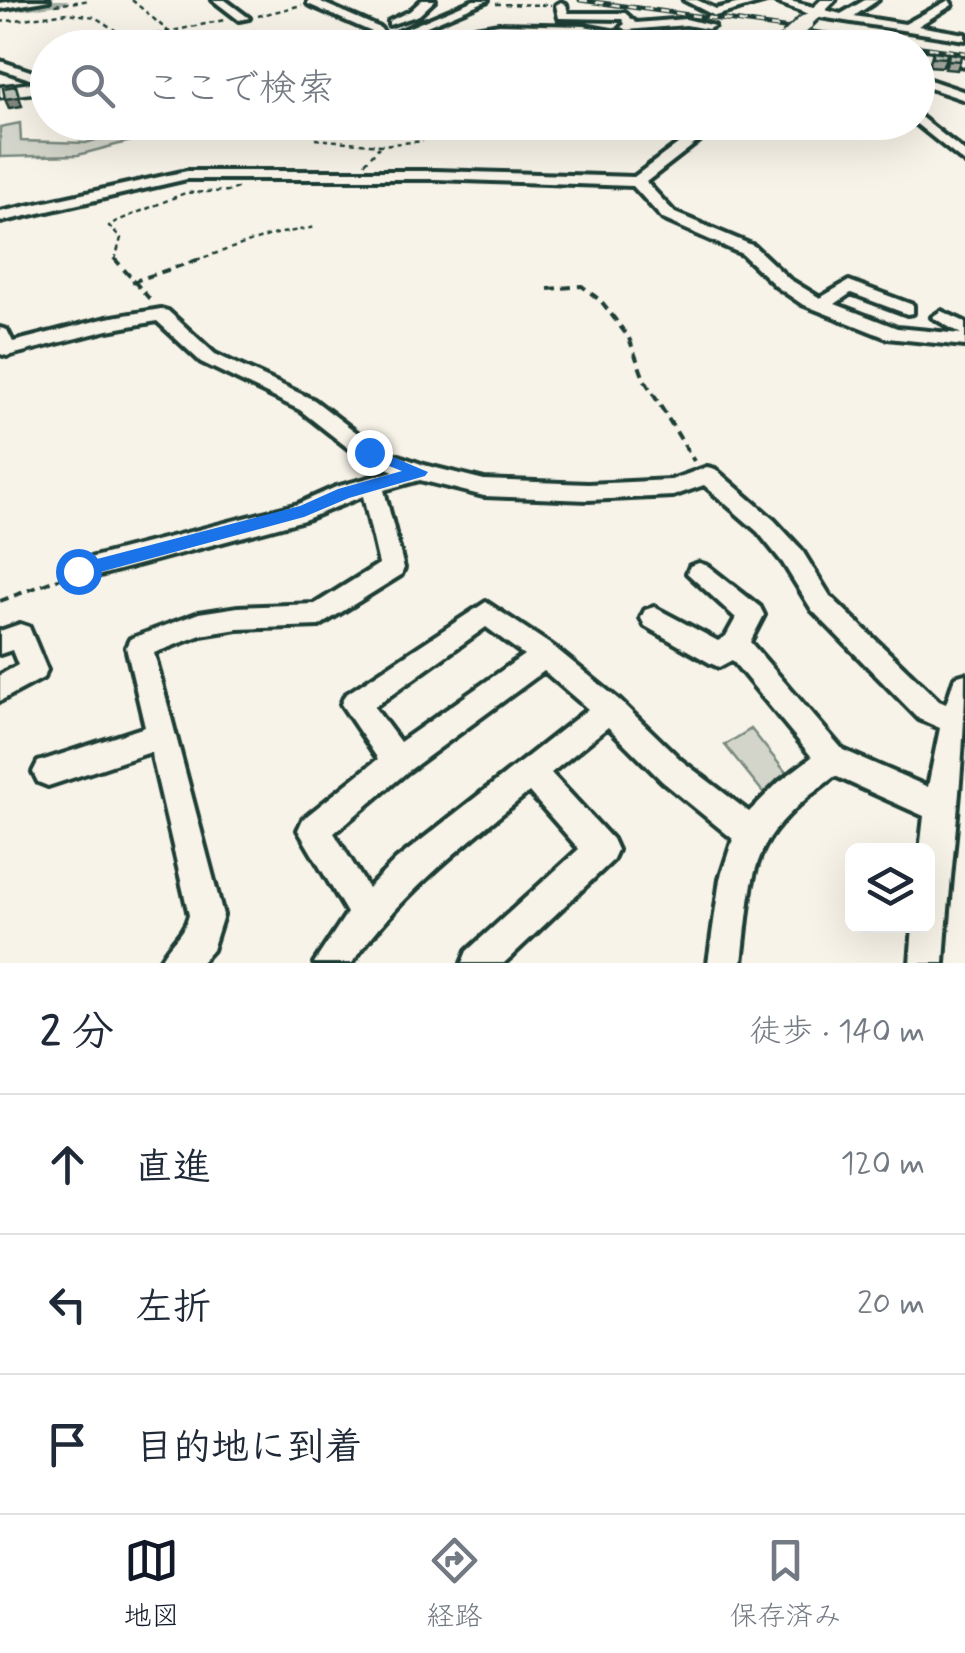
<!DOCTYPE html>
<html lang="ja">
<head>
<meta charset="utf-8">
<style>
	body { margin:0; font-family:Mynerve,"Klee One",sans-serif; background:#f2f2f3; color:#1f2937 }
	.controls { position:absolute; right:30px; bottom:30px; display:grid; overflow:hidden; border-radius:15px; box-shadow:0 10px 40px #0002 }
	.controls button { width:90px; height:90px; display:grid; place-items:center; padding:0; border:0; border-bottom:2px solid #e0e1e3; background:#fff; color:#1f2937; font:50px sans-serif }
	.stop { position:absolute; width:30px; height:30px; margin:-22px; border:8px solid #1a73e8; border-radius:50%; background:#fff }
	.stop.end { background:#1a73e8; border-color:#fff; box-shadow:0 2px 10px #0008 }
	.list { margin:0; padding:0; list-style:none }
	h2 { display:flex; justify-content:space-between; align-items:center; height:130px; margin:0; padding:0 40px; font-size:42px }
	h2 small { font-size:32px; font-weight:400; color:#747a83 }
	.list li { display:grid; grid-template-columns:65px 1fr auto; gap:30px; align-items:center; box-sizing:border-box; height:140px; padding:0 40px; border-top:2px solid #e0e1e3 }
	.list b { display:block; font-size:38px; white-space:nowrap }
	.list em { font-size:32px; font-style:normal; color:#747a83 }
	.icon { flex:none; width:55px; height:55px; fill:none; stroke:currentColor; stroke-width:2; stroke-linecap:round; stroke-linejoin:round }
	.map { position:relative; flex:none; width:965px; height:963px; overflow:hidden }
	.search { position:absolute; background:#fff; box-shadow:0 10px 40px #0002; left:30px; right:30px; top:30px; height:110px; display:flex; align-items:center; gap:25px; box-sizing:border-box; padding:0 35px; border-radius:55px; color:#747a83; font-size:38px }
	.sheet { height:550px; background:#fff }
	nav { display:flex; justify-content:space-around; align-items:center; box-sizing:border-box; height:140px; border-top:2px solid #e0e1e3; background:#fff; font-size:28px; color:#747a83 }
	nav a { display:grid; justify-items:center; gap:5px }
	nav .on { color:#111827 }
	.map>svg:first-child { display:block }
	.green { fill:#d3d5ca; stroke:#79897f; stroke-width:2.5 }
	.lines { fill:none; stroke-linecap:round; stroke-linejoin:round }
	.river { fill:#a4ada3; fill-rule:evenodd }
	.minor-casing { stroke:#1f3d34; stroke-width:8 }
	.major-casing { stroke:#1f3d34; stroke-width:7 }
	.path-far1 { stroke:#1f3d34; stroke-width:2.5; stroke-dasharray:5 4; stroke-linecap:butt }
	.path { stroke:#1f3d34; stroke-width:4; stroke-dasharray:9 6; stroke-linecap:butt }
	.minor { fill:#f7f3e8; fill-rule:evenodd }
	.major { fill:#f7f3e8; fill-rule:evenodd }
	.rail-casing { stroke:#1f3d34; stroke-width:5 }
	.rail { stroke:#f7f3e8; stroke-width:2.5; stroke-dasharray:8; stroke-linecap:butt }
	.major-bridge-casing { stroke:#1f3d34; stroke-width:19; stroke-linecap:butt }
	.major-bridge { stroke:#f7f3e8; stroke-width:15 }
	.wall { fill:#a1a69d; stroke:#1f3d34; stroke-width:2.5 }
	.shaded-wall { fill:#83877f; stroke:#1f3d34; stroke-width:2.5 }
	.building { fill:#bbc1b6; stroke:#1f3d34; stroke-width:2.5 }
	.route { fill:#1a73e8 }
</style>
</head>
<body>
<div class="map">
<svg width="965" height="963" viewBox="0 0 965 963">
	<rect width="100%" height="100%" fill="#f7f3e8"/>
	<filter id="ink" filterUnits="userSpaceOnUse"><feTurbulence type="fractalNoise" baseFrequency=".01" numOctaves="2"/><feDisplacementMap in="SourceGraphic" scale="20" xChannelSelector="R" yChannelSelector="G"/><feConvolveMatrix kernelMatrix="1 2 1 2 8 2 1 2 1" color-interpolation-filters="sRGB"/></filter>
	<g filter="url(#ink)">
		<!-- green -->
		<path class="green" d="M20 123 21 141 86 143 150 123H274L180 128 78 155 0 157V127Z
			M751 729 792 780 770 801 725 745Z"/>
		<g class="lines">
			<!-- river -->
			<path class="river" d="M25 0H69L61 5 0 13V3Z"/>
			<defs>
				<path id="minor" d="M20 0H49L0 9V3Z
					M213 0H225L249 18 239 20Z
					M308 0H316L380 28 391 42 499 24 584 26 705 48H675L584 32 499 30 401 48H372L380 44 372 32 308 4Z
					M422 0H435L419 15 389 25V21L410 11Z
					M474 0H488L401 37 391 35Z
					M684 0H697L716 9 752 0H770L715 16Z
					M771 0H786L841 14 865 0H878L854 16 905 24 949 0 952 5 918 26 965 34V40L814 16Z
					M561 2 566 5 568 13H625L636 23 686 19 714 26 708 29 686 25 627 30 621 27 625 24 622 19 559 18 556 5Z
					M792 43 819 48 786 47Z
					M918 51 965 58V66L918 58Z
					M0 61 48 77V85L0 69Z
					M918 76 965 92V100L918 84Z
					M918 115 965 152V163L914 122H918Z
					M707 122H723L646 182 675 213 754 246 789 279 820 298 849 281 913 305V313L907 314 851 293 835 304 897 328 961 334 932 317 941 311 965 322V346L887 338 802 304 777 287 742 254 663 219 633 186 435 179H187L0 222V212L187 171H435L634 177Z
					M161 309 168 311 215 354 314 400 377 448 424 465 484 480 588 484 671 480 707 467 715 469 774 520 801 549 830 596 939 701 946 704 955 677 965 674C965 770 950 866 944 963H910L913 926H928V851H920L924 816 835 776C748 840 754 862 742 963H708L720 879 733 839 662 781 608 727 551 773 612 839 617 850 612 861 504 963H462L467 951 579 849 529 792C464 845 400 894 352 963H314L347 913 298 830 303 819 378 759 341 704 345 695 486 602 554 647 619 700 682 761 749 812 779 782 812 757 732 660 719 667 710 663 645 626 641 618 645 610 654 607 718 641 726 636 736 618 687 573 690 566 699 563 708 566 760 607 764 615 750 642 843 750 928 787 940 728 919 719 812 610 783 563 758 532 704 485 673 496 588 500 484 496 420 480 384 490 404 568 401 575 319 626 238 629 201 635 154 653 223 915 212 950 200 963H159C167 944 184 935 189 915L151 752 48 786 38 782 33 772 38 762 145 727 126 647 130 639 199 613 238 607 315 604 379 564 363 496 304 520 78 581 69 578 66 571 69 564 78 561 298 504 336 487 394 471 361 458 300 410 201 362 157 321 108 330 7 356 0 354V328L7 330 13 342 107 318ZM486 627 524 655 400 742 374 707ZM544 671 588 709 396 860 368 888 334 833 407 772Z
					M20 624 29 627 47 670 43 678 0 701V675L18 665 12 650 0 654V631Z"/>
				<path id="major" d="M821 0H836L810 26H800V20Z
					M788 35 793 36V42L779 48H758Z
					M48 81V91L0 97V87Z"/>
			</defs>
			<!-- minor casing -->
			<use href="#minor" class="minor-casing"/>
			<!-- major casing -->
			<use href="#major" class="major-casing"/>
			<!-- path-far1 -->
			<path class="path-far1" d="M132 0 169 32
				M496 4 551 5
				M55 5 90 0
				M258 16 302 5
				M0 22 68 13 95 17 118 32 158 34 224 20
				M315 139 381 145 423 141
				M365 163 379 147
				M115 260 121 238 109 226 115 222 185 193 229 191 240 187
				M196 260 271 235 316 227"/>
			<!-- path -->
			<path class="path" d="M114 258 153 303
				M132 282 203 258
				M548 289 582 286 602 302 629 338 644 379 694 461
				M0 601 61 578"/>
			<!-- minor -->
			<use href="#minor" class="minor"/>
			<!-- major -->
			<use href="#major" class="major"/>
			<defs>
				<path id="rail" d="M580 0 965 53"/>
			</defs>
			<!-- rail casing -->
			<use href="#rail" class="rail-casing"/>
			<!-- rail -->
			<use href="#rail" class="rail"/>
			<defs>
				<path id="major-bridge" d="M788 39 805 23"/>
			</defs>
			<!-- major-bridge casing -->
			<use href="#major-bridge" class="major-bridge-casing"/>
			<!-- major-bridge -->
			<use href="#major-bridge" class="major-bridge"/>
		</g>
		<!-- wall -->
		<path class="wall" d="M933 51 946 58 942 67 929 66Z
			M949 53 960 61 957 70 945 69Z"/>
		<!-- shaded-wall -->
		<path class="shaded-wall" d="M16 86 22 106 9 108 5 99Z"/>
		<!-- building -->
		<path class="building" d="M933 51 947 53 946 58 933 57Z
			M949 53 961 55 960 61 948 60Z
			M16 86 19 97 5 99 3 88Z"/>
	</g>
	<!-- route -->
	<path class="route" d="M369 447 428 472 425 476 349 498 304 517 78 578 69 571 78 564 300 506 338 489 402 471 363 456 361 452Z"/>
</svg>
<div class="controls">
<button><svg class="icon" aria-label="layers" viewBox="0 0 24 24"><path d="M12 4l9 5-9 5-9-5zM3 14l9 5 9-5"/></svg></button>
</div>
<div class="stop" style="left:78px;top:571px"></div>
<div class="stop end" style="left:369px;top:452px"></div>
<div class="search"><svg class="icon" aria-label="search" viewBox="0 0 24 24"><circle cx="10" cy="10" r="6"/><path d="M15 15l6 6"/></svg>ここで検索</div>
</div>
<section class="sheet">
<h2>2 分<small>徒歩 · 140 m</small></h2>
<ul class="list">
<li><svg class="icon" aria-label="ahead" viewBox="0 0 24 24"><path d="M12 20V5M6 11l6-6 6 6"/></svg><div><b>直進</b></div><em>120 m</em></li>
<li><svg class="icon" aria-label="left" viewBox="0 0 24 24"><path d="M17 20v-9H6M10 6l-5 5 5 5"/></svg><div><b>左折</b></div><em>20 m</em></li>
<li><svg class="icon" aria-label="arrive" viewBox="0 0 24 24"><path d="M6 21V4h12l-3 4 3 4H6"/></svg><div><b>目的地に到着</b></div></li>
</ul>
</section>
<nav>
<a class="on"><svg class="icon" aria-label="map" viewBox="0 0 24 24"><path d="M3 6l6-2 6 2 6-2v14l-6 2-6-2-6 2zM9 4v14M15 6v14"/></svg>地図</a>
<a><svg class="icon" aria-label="directions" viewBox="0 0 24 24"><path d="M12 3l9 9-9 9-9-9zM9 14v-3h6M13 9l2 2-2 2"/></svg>経路</a>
<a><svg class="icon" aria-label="saved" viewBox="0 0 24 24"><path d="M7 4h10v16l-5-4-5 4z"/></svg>保存済み</a>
</nav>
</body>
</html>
